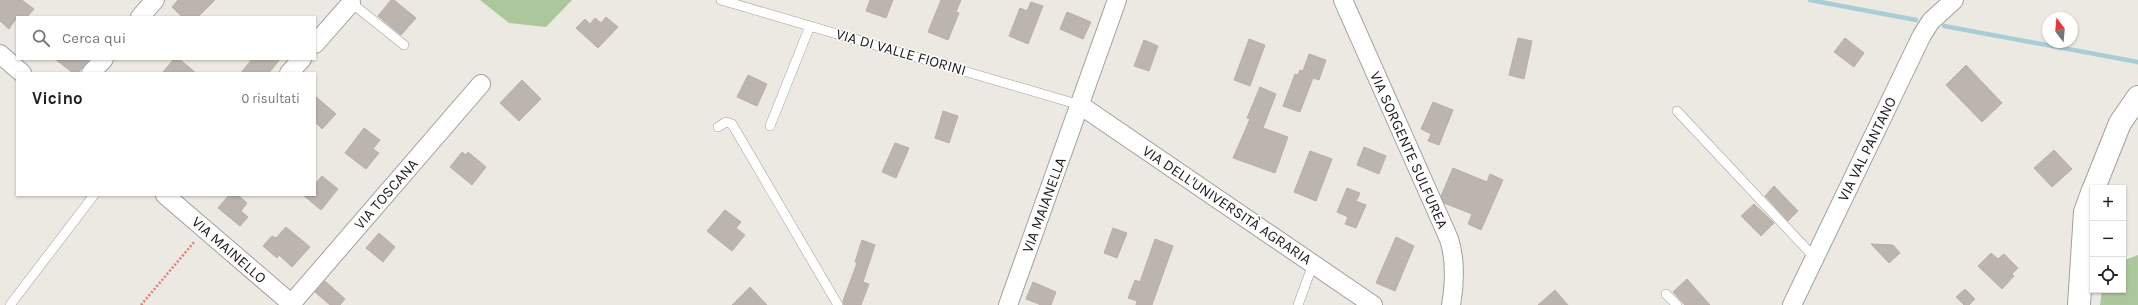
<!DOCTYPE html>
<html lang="it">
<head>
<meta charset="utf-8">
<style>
	body { margin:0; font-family:Karla,sans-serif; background:#f6f6f6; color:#202124 }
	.controls { position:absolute; right:12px; bottom:12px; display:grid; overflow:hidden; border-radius:0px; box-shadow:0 1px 3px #0004 }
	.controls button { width:36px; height:36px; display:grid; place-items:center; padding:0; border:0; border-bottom:1px solid #e0e0e0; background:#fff; color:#202124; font:20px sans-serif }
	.compass { position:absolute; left:2042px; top:12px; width:36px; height:36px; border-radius:50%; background:#fff; box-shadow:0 1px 3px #0004; rotate:344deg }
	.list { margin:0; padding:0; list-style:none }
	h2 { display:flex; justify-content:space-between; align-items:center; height:52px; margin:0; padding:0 16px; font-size:17px }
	h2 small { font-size:13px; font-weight:400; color:#757577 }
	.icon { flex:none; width:22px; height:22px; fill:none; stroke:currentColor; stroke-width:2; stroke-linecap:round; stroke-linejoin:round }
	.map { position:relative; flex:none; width:2138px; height:305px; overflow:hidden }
	.search { position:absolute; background:#fff; box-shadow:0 1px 3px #0004; left:16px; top:16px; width:300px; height:44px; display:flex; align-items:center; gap:10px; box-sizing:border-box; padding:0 14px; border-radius:0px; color:#757577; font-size:15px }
	.panel { position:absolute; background:#fff; box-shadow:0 1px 3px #0004; left:16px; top:72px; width:300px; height:124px; border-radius:0px }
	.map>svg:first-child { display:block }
	.forest { fill:#abc79b }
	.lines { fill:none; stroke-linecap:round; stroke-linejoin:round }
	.stream { stroke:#a7ced6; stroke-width:4.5 }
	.building { fill:#bcb4af; stroke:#bcafa6 }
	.service-casing { stroke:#a0a0a0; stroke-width:10 }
	.minor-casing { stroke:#a0a0a0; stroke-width:20 }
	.tertiary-casing { stroke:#a0a0a0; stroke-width:24 }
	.path { stroke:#eb7a74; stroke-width:2.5; stroke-dasharray:2 2; stroke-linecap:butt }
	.service { stroke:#fff; stroke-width:9 }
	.minor { stroke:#fff; stroke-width:18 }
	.tertiary { stroke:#fff; stroke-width:22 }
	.labels { text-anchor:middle; stroke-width:3; stroke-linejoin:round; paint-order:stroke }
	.street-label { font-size:15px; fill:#1c1c1c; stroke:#fff }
</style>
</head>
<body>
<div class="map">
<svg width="2138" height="305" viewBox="0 0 2138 305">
	<rect width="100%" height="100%" fill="#ece8e2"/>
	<!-- forest -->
	<path class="forest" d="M480 0H572L546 27 509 23Z
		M2138 255V305H2100L2102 290H2123V261Z"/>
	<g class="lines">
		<!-- stream -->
		<path class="stream" d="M1810 0 1916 20
			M1944 26 2138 62"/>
	</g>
	<!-- building -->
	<path class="building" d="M0 0H22L34 9 27 17H17L9 29 0 21Z
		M178 0H215L198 17H182L172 7Z
		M391 0H394L416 18 401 35 378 16Z
		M870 0H893L886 18 866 11Z
		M941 0H961L956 12 959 13 948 40 928 32Z
		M1031 2 1043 6 1028 44 1009 36 1020 8 1027 11Z
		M1067 12 1091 22 1083 39 1060 29Z
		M606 17 618 27 598 48 576 28 585 19 590 24 595 18 601 23Z
		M1518 38 1532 41 1524 79 1509 75Z
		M1845 38 1864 53 1854 67 1834 52Z
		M1249 39 1265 45 1250 86 1234 80Z
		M1144 40 1158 46 1149 71 1134 66Z
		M1309 54 1326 60 1319 80 1313 78 1300 112 1283 106 1295 74 1298 75 1300 70 1303 71Z
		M55 59H89L78 73H73Z
		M174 59H179L196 73H162Z
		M252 59H280L269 73H241Z
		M1966 65 2002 103 1982 122 1946 85Z
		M748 75 767 84 757 106 737 97Z
		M522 80 541 99 519 121 500 103Z
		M1260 87 1276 94 1263 128 1288 137 1275 173 1233 158 1250 119 1247 118Z
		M315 96 336 114 322 129 315 122Z
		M1433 102 1453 110 1439 145 1428 141 1431 134 1421 129Z
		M943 111 958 116 949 143 935 138Z
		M364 128 380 140 373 149 379 153 366 169 345 153Z
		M895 143 909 148 896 178 882 172Z
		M1364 147 1386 156 1379 174 1357 165Z
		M2054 150 2072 169 2052 187 2034 168Z
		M1310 151 1332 159 1316 201 1294 192Z
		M462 152 466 155 468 152 486 167 472 185 450 167Z
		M1453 168 1487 182 1490 174 1503 180 1481 230 1468 224 1472 214 1444 203 1441 196Z
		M322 176 338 189 321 210 303 195H315V184Z
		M1774 186 1798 211 1788 221 1765 196Z
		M1347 188 1360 193 1356 201 1366 205 1356 228 1345 224 1348 217 1337 212Z
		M229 195H238L247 203 241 211 248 217 240 226 218 208Z
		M1754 204 1774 223 1761 236 1741 216Z
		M725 210 741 222 736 228 745 235 732 251 707 231Z
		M286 227 310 247 292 267 279 255 277 258 263 246 272 236 276 238Z
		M1113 228 1127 233 1117 258 1104 253Z
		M379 233 395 247 383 262 366 248Z
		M1396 237 1414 246 1395 291 1376 283Z
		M1155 239 1173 246 1152 305H1136L1137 301 1128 298 1135 280 1140 282Z
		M862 240 875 245 863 282 869 284 861 305H844L843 301 857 263 855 262Z
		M1871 244 1893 245 1900 253 1889 263Z
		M1991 253 1998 259 2004 254 2018 268 2012 274 2014 276 2002 289 1978 266Z
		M1687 279 1710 305H1685L1673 292Z
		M325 281 345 299 340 305H330L315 292Z
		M1033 282 1056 292 1051 305H1041L1026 299Z
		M750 287 767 305H732Z
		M1965 289 1975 299 1969 305H1964L1956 297Z
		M1555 290 1568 305H1538Z"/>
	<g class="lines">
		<defs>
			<path id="service" d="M721 0 1080 105
				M349 1 404 45
				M1677 111 1815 258
				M770 126 810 26
				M718 127 726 122 732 124 838 305
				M1666 294 1677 305
				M10 305 94 195
				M1298 305 1313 264"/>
			<path id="minor" d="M1343 0 1449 239C1456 261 1455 282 1451 305
				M140 17 155 0
				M315 44 351 3
				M0 54 22 73
				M91 73 104 59
				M289 73 302 59
				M1080 105 1373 305
				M165 195 293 305
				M292 303 481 84
				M1008 305 1117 0
				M1792 305 1922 35 1931 21 1954 0"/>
			<path id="tertiary" d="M2094 188 2120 123 2138 97
				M2079 305 2085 212 2093 190"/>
		</defs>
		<!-- service casing -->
		<use href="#service" class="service-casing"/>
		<!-- minor casing -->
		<use href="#minor" class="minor-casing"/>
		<!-- tertiary casing -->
		<use href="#tertiary" class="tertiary-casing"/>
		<!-- path -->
		<path class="path" d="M141 305 195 241"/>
		<!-- service -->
		<use href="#service" class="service"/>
		<!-- minor -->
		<use href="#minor" class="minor"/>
		<!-- tertiary -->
		<use href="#tertiary" class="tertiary"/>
	</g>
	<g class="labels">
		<!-- street labels -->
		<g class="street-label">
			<text transform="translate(901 52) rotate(16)" y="5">VIA DI VALLE FIORINI</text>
			<text transform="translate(1867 149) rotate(-64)" y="5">VIA VAL PANTANO</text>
			<text transform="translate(1409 150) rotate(66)" y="5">VIA SORGENTE SULFUREA</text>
			<text transform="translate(386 194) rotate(-49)" y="5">VIA TOSCANA</text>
			<text transform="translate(1044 205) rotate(-70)" y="5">VIA MAIANELLA</text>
			<text transform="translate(1227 205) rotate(34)" y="5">VIA DELL'UNIVERSITÀ AGRARIA</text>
			<text transform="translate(229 250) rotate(41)" y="5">VIA MAINELLO</text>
		</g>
	</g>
</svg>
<div class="controls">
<button>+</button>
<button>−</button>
<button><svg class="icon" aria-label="locate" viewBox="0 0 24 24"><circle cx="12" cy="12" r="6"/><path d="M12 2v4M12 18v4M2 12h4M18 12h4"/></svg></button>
</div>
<svg class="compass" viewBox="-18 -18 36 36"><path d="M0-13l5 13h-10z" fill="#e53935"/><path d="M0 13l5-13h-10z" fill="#757577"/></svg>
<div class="search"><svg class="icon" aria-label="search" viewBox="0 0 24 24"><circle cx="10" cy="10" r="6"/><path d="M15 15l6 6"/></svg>Cerca qui</div>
<section class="panel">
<h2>Vicino<small>0 risultati</small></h2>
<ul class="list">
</ul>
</section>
</div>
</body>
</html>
